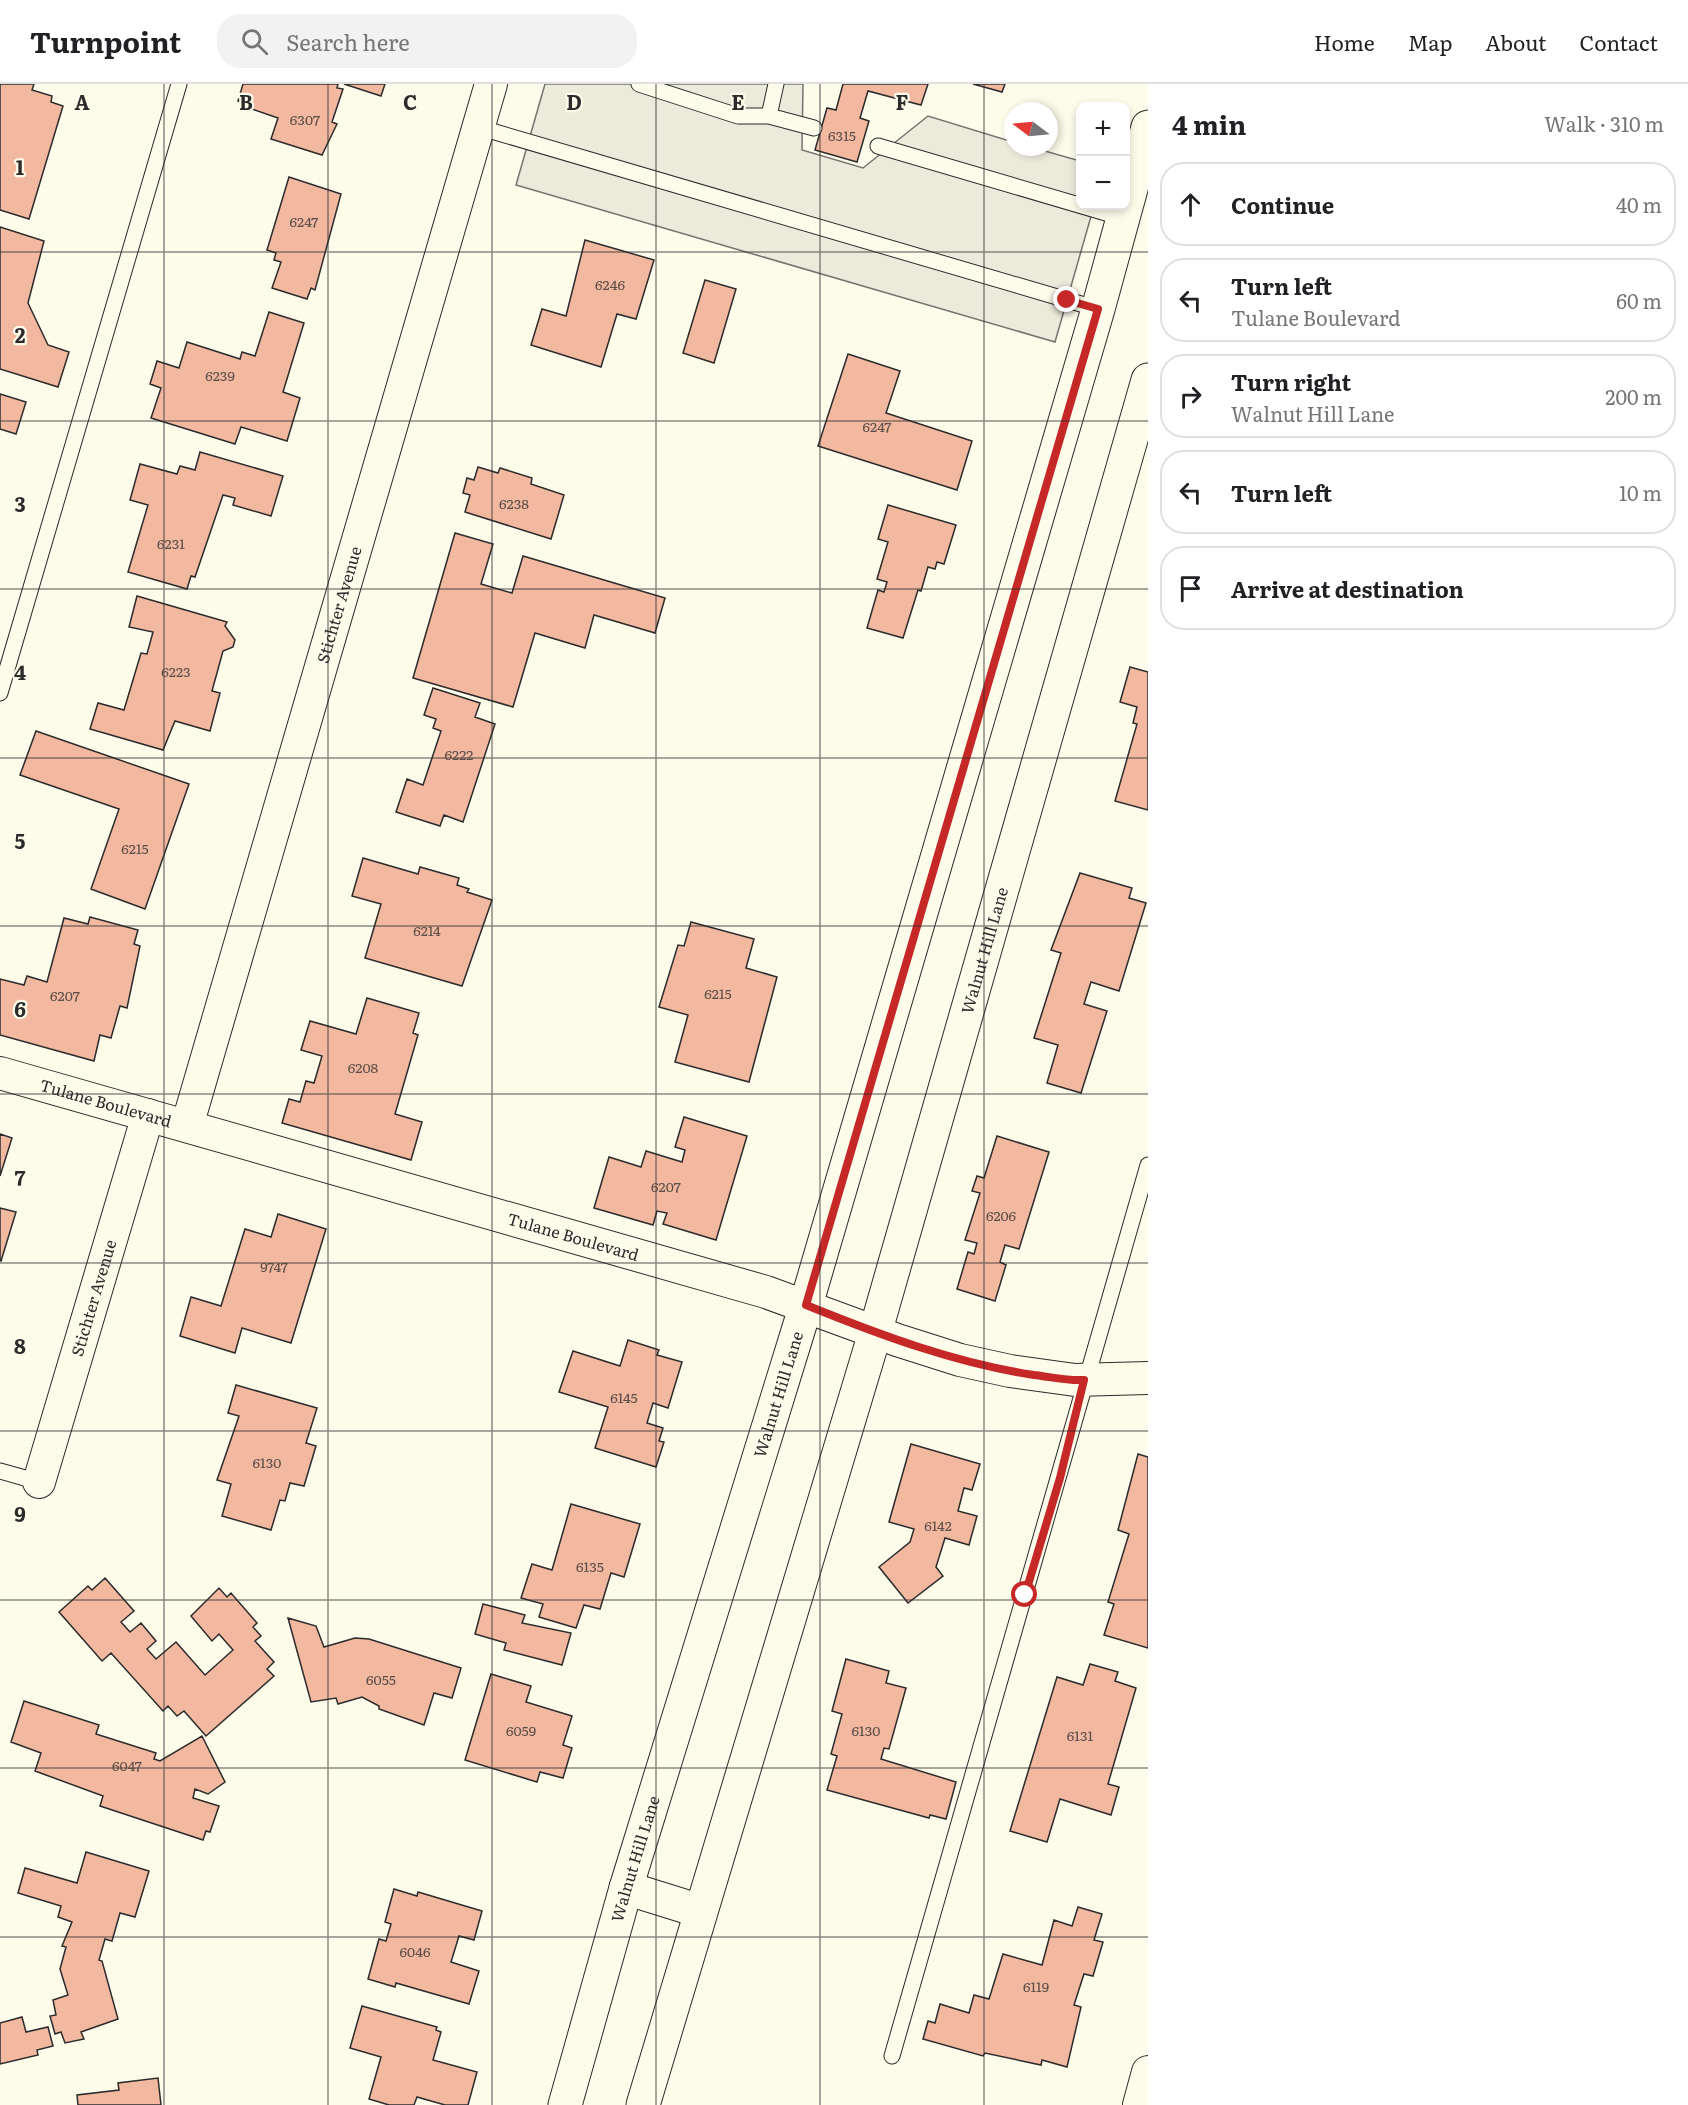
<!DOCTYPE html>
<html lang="en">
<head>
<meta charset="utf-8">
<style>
	body { margin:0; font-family:Literata,serif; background:#f2f2f2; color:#202124 }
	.controls { position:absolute; right:18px; top:18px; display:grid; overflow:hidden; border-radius:12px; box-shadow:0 3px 9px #0003 }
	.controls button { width:54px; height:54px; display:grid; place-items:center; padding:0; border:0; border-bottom:2px solid #e0e0e0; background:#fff; color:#202124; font:30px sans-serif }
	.compass { position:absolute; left:1004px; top:18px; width:54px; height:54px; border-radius:50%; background:#fff; box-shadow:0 3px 9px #0003; rotate:286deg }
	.stop { position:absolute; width:18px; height:18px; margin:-14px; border:4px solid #c62828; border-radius:50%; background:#fff }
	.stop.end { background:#c62828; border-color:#fff; box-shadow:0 2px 6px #0008 }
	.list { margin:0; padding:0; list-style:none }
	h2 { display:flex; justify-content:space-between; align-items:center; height:78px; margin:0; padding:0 24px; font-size:26px }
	h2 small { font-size:20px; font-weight:400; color:#757577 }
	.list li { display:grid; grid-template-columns:39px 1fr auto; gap:18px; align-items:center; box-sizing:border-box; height:84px; margin:0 12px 12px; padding:0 12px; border:2px solid #e0e0e0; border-radius:24px }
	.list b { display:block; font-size:22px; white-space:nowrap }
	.list p { margin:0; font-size:20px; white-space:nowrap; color:#757577 }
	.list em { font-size:20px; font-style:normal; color:#757577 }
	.icon { flex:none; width:33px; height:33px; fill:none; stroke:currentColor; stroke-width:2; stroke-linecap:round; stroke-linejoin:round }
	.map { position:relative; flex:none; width:1148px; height:2021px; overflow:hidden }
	header { display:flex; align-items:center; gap:36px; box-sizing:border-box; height:84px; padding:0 30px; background:#fff; border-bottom:2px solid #e0e0e0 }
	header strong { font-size:28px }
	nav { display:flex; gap:33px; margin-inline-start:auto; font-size:21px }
	.search { width:420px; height:54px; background:#f2f2f2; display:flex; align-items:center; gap:15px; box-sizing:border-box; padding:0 21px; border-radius:24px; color:#757577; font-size:22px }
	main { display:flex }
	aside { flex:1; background:#fff }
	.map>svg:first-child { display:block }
	.parking { fill:#eceadb; stroke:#74746e; stroke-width:1.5 }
	.building { fill:#f2b8a0; stroke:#2b2b2b; stroke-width:1.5 }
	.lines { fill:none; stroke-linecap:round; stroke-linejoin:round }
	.service-casing { stroke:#2b2b2b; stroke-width:17 }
	.minor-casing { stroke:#2b2b2b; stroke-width:34 }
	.secondary-casing { stroke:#2b2b2b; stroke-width:35 }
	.service { stroke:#fdfbea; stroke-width:15 }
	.minor { stroke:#fdfbea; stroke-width:32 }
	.secondary { stroke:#fdfbea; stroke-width:33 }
	.route { stroke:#c62828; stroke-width:8 }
	.grid { fill:none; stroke:#2b2b2b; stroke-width:1.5; stroke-opacity:0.55 }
	.labels { text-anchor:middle; stroke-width:4.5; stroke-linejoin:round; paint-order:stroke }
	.number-label { font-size:14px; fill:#5d4e48 }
	.street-label { font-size:16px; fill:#2b2b2b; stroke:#fdfbea }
	.grid-label { font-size:20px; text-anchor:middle; font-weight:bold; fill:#2b2b2b; stroke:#fdfbea; stroke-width:4.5; stroke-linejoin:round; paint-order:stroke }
</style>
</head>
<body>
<header>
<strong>Turnpoint</strong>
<div class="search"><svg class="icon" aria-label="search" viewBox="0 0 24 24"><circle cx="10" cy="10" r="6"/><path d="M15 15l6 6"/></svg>Search here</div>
<nav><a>Home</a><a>Map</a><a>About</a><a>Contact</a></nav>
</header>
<main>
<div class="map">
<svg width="1148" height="2021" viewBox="0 0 1148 2021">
	<rect width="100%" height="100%" fill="#fdfbea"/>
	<!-- parking -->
	<path class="parking" d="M545 0H803L802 66 863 84 928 32 1013 58V63H1031L1080 77V122H1094L1055 258 516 101Z"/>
	<!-- building -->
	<path class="building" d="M0 0H34L32 6 52 12 51 18 63 22 29 135 0 126Z
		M243 0H338L337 4 343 5 332 38 337 40 322 71 271 55 278 34 249 24 251 21 238 17Z
		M344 0H385L381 12Z
		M843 0H928L921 21 868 7 860 34 869 37 857 78 815 66 827 24 836 26Z
		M973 0H1005L1002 8Z
		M289 93 341 110 315 206 311 204 307 215 272 204 281 178 274 176 276 169 267 166Z
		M0 143 44 157 28 219 48 261 69 268 58 303 0 285Z
		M585 156 654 176 636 235 617 230 601 283 531 261 542 225 566 232Z
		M705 196 736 205 714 279 683 269Z
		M269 228 304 239 283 308 300 314 287 357 241 343 235 360 151 334 161 304 150 300 157 277 179 284 187 258 240 275 242 268 255 272Z
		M848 270 900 287 886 329 972 357 957 406 818 362Z
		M0 310 26 318 16 350 0 345Z
		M200 368 283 392 271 432 233 421 235 414 223 411 195 493 191 492 187 505 128 488 148 421 130 416 140 380 177 390 180 382 195 386Z
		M478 383 498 389 500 384 532 394 531 400 564 411 551 455 465 428 470 411 463 409 467 394 474 396Z
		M888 421 956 441 944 480 937 478 935 485 928 483 921 507 918 506 903 554 867 544 878 506 884 508 887 498 877 495 888 458 878 455Z
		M455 449 493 460 481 500 512 509 523 472 665 514 655 549 594 531 585 564 535 549 513 623 413 594Z
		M137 512 227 538 225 542 235 556 233 563 223 567 212 607 220 609 210 647 175 637 163 666 90 645 98 619 124 626 141 569 147 570 153 548 129 543Z
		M1130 583 1148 588V726L1115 717 1137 640 1133 639 1137 623 1120 618Z
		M433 604 480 619 475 633 495 640 463 738 444 731 440 742 396 728 407 695 423 701 441 647 433 644 436 635 424 631Z
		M36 647 189 700 145 825 91 805 119 725 20 691Z
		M363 774 418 790 420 783 459 794 457 801 469 805 467 808 492 816 462 902 365 874 381 820 352 812Z
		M1080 789 1132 804 1129 814 1146 819 1119 907 1091 898 1084 920 1107 927 1081 1009 1047 999 1058 961 1034 954 1061 869 1051 866Z
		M90 833 138 846 134 860 140 862 127 924 120 922 111 954 100 951 94 977 0 951V895L24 901 27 892 47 898 64 834 88 840Z
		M691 838 754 855 746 884 777 893 749 998 675 978 688 931 659 923 678 861 684 862Z
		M367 914 419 929 413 949 418 951 395 1030 422 1038 411 1076 282 1039 289 1015 300 1018 306 997 314 999 322 972 301 966 310 937 356 950Z
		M684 1033 747 1052 716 1156 663 1140 667 1129 657 1127 653 1141 594 1124 609 1073 641 1083 646 1067 682 1078 685 1066 675 1063Z
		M0 1050 12 1054 0 1092Z
		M997 1052 1049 1068 1019 1165 1005 1161 1000 1178 1006 1181 995 1217 957 1205 968 1168 974 1170 977 1159 965 1156 980 1109 972 1107 977 1092 984 1094Z
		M0 1124 16 1128 1 1177 0 1176Z
		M278 1130 326 1145 291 1259 242 1244 235 1269 180 1252 191 1213 221 1222 245 1145 271 1153Z
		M628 1256 659 1266 657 1271 682 1278 668 1324 653 1319 647 1339 663 1344 659 1357 664 1358 656 1383 595 1364 608 1323 559 1308 573 1267 620 1282Z
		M236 1301 317 1324 306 1359 316 1362 304 1402 290 1399 285 1417 280 1416 271 1446 222 1432 231 1400 217 1396 239 1332 228 1329Z
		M911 1360 980 1380 972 1406 964 1404 958 1427 977 1432 969 1461 945 1454 936 1483 943 1492 908 1519 879 1483 910 1458 914 1445 889 1438Z
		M1138 1370 1148 1373V1564L1104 1551 1114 1520 1108 1518 1129 1450 1118 1446Z
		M571 1420 640 1440 624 1493 611 1489 600 1525 584 1521 576 1544 539 1533 543 1520 521 1514 532 1480 552 1486Z
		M105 1494 134 1527 121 1538 130 1548 141 1539 156 1557 147 1565 156 1575 176 1558 205 1591 233 1566 219 1550 212 1557 191 1532 219 1504 227 1513 231 1509 257 1539 253 1543 261 1552 255 1557 274 1578 267 1585 274 1592 206 1652 184 1627 177 1632 168 1622 163 1627 111 1569 102 1577 59 1528 88 1502 92 1506Z
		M483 1520 525 1531 522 1539 571 1549 562 1581 504 1566 506 1559 475 1550Z
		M288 1534 316 1542 324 1563 355 1554 369 1555 461 1584 452 1614 434 1609 424 1641 379 1625V1622L362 1613 338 1620 336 1614 311 1618Z
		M846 1575 889 1587 886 1599 906 1604 889 1665 884 1664 881 1675 956 1698 946 1735 930 1731 929 1734 827 1706 837 1672 831 1670 842 1630 832 1627Z
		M1090 1580 1118 1588 1115 1597 1136 1604 1108 1700 1119 1703 1111 1731 1060 1715 1047 1758 1010 1747 1057 1593 1083 1601Z
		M491 1590 531 1602 526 1618 572 1632 563 1661 572 1664 563 1694 540 1688 537 1698 465 1676Z
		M24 1617 99 1641 96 1650 156 1669 154 1675 160 1677 202 1652 225 1698 208 1710 195 1705 193 1714 219 1722 210 1748 206 1747 203 1756 100 1722 103 1712 35 1687 41 1669 11 1658Z
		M86 1768 149 1787 135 1833 120 1829 112 1857 105 1855 99 1876 102 1877 118 1935 81 1948 84 1955 65 1959 61 1948 55 1950 50 1932 56 1931 53 1916 68 1911 60 1885 66 1863 62 1862 72 1838 58 1833 61 1822 18 1809 25 1784 77 1799Z
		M394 1805 417 1812 418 1808 482 1827 474 1856 459 1852 451 1878 479 1887 469 1920 396 1899 395 1903 368 1895 379 1855 386 1857 391 1840 385 1838Z
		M1078 1823 1102 1830 1094 1856 1103 1858 1093 1892 1084 1890 1074 1921 1081 1923 1067 1983 1042 1976 1041 1981 985 1969 983 1972 923 1955 928 1937 935 1939 940 1920 969 1929 974 1911 989 1915 1003 1870 1042 1881 1054 1836 1072 1842Z
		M362 1922 437 1943 436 1946 441 1948 433 1976 477 1988 468 2021H445L417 2013 414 2021H389L369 2015 381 1973 350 1964Z
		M22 1933 26 1948 48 1943 53 1962 37 1966 38 1971 0 1980V1939Z
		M158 1994 161 2021H78L77 2011 119 2006 118 1999Z"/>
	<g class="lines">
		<defs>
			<path id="service" d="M639 0 738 32H769L776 0
				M769 32 814 44
				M478 43 1098 225
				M878 62 1123 134
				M0 609 179 0
				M0 1387 39 1398
				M892 1972 1148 1081"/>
			<g id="minor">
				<path id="s1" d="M0 989 766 1208 897 1256 960 1276 1010 1287 1075 1296 1148 1294"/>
				<path id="s2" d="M187 1042 491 0"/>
				<path id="s3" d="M39 1398 148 1031"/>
				<path d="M1139 2021 1148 1988"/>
			</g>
			<g id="secondary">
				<path d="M626 1804 700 1827"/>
				<path id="s4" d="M565 2021 626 1804 806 1221 1098 225 1148 43"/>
				<path id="s5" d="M643 2021 875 1249 1148 296"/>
			</g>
		</defs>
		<!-- service casing -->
		<use href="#service" class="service-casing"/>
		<!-- minor casing -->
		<use href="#minor" class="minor-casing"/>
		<!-- secondary casing -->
		<use href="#secondary" class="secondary-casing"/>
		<!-- service -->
		<use href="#service" class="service"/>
		<!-- minor -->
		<use href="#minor" class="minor"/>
		<!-- secondary -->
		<use href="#secondary" class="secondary"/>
	</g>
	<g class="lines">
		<!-- route -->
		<path class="route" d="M1025 1511 1060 1394 1084 1296C1068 1297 1051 1293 1034 1291 955 1279 880 1251 806 1221L1098 225 1067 216"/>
	</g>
	<!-- grid -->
	<path class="grid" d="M164 0V2021M328 0V2021M492 0V2021M656 0V2021M820 0V2021M984 0V2021M0 168H1148M0 337H1148M0 505H1148M0 674H1148M0 842H1148M0 1010H1148M0 1179H1148M0 1347H1148M0 1516H1148M0 1684H1148M0 1853H1148"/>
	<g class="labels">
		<!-- number labels -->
		<g class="number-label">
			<text x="305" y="41">6307</text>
			<text x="842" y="57">6315</text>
			<text x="304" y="143">6247</text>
			<text x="610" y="206">6246</text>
			<text x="220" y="297">6239</text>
			<text x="877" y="348">6247</text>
			<text x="514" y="425">6238</text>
			<text x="171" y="465">6231</text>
			<text x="176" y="593">6223</text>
			<text x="459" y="676">6222</text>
			<text x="135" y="770">6215</text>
			<text x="427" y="852">6214</text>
			<text x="718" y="915">6215</text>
			<text x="65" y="917">6207</text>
			<text x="363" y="989">6208</text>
			<text x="666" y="1108">6207</text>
			<text x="1001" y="1137">6206</text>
			<text x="274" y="1188">9747</text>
			<text x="624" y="1319">6145</text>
			<text x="267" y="1384">6130</text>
			<text x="938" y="1447">6142</text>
			<text x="590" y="1488">6135</text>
			<text x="381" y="1601">6055</text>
			<text x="521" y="1652">6059</text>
			<text x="866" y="1652">6130</text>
			<text x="1080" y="1657">6131</text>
			<text x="127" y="1687">6047</text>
			<text x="415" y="1873">6046</text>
			<text x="1036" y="1908">6119</text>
		</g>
		<!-- street labels -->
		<g class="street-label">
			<text dy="6" stroke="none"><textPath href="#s2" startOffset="543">Stichter Avenue</textPath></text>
			<text dy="6" stroke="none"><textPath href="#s5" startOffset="1204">Walnut Hill Lane</textPath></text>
			<text dy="6" stroke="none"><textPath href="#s1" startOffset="110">Tulane Boulevard</textPath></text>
			<text dy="6" stroke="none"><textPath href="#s1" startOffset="596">Tulane Boulevard</textPath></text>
			<text dy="6" stroke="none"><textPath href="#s3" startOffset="192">Stichter Avenue</textPath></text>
			<text dy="6" stroke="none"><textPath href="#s4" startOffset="742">Walnut Hill Lane</textPath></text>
			<text dy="6" stroke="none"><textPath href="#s4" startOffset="256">Walnut Hill Lane</textPath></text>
		</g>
	</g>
	<g class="grid-label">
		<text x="82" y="26">A</text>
		<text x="246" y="26">B</text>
		<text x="410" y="26">C</text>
		<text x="574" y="26">D</text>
		<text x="738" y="26">E</text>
		<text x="902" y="26">F</text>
		<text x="20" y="91">1</text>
		<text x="20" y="259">2</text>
		<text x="20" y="428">3</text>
		<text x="20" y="596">4</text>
		<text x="20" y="765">5</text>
		<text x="20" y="933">6</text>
		<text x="20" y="1102">7</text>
		<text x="20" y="1270">8</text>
		<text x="20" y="1438">9</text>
	</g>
</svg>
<div class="controls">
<button>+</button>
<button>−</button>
</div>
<svg class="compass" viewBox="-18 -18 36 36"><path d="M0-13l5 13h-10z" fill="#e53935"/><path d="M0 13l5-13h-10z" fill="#757577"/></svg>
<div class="stop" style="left:1025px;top:1511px"></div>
<div class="stop end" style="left:1067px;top:216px"></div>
</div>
<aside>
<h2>4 min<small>Walk · 310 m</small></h2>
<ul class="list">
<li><svg class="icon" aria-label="ahead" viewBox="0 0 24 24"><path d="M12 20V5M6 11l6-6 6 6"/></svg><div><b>Continue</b></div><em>40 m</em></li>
<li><svg class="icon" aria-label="left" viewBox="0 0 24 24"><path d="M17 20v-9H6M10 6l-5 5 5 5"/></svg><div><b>Turn left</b><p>Tulane Boulevard</p></div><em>60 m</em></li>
<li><svg class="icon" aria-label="right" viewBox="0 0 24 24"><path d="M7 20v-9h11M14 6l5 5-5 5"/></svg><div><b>Turn right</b><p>Walnut Hill Lane</p></div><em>200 m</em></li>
<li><svg class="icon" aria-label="left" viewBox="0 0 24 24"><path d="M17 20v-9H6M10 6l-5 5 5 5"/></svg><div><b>Turn left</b></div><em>10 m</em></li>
<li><svg class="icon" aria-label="arrive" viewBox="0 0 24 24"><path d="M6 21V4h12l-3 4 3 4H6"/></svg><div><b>Arrive at destination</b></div></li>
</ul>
</aside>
</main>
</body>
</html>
